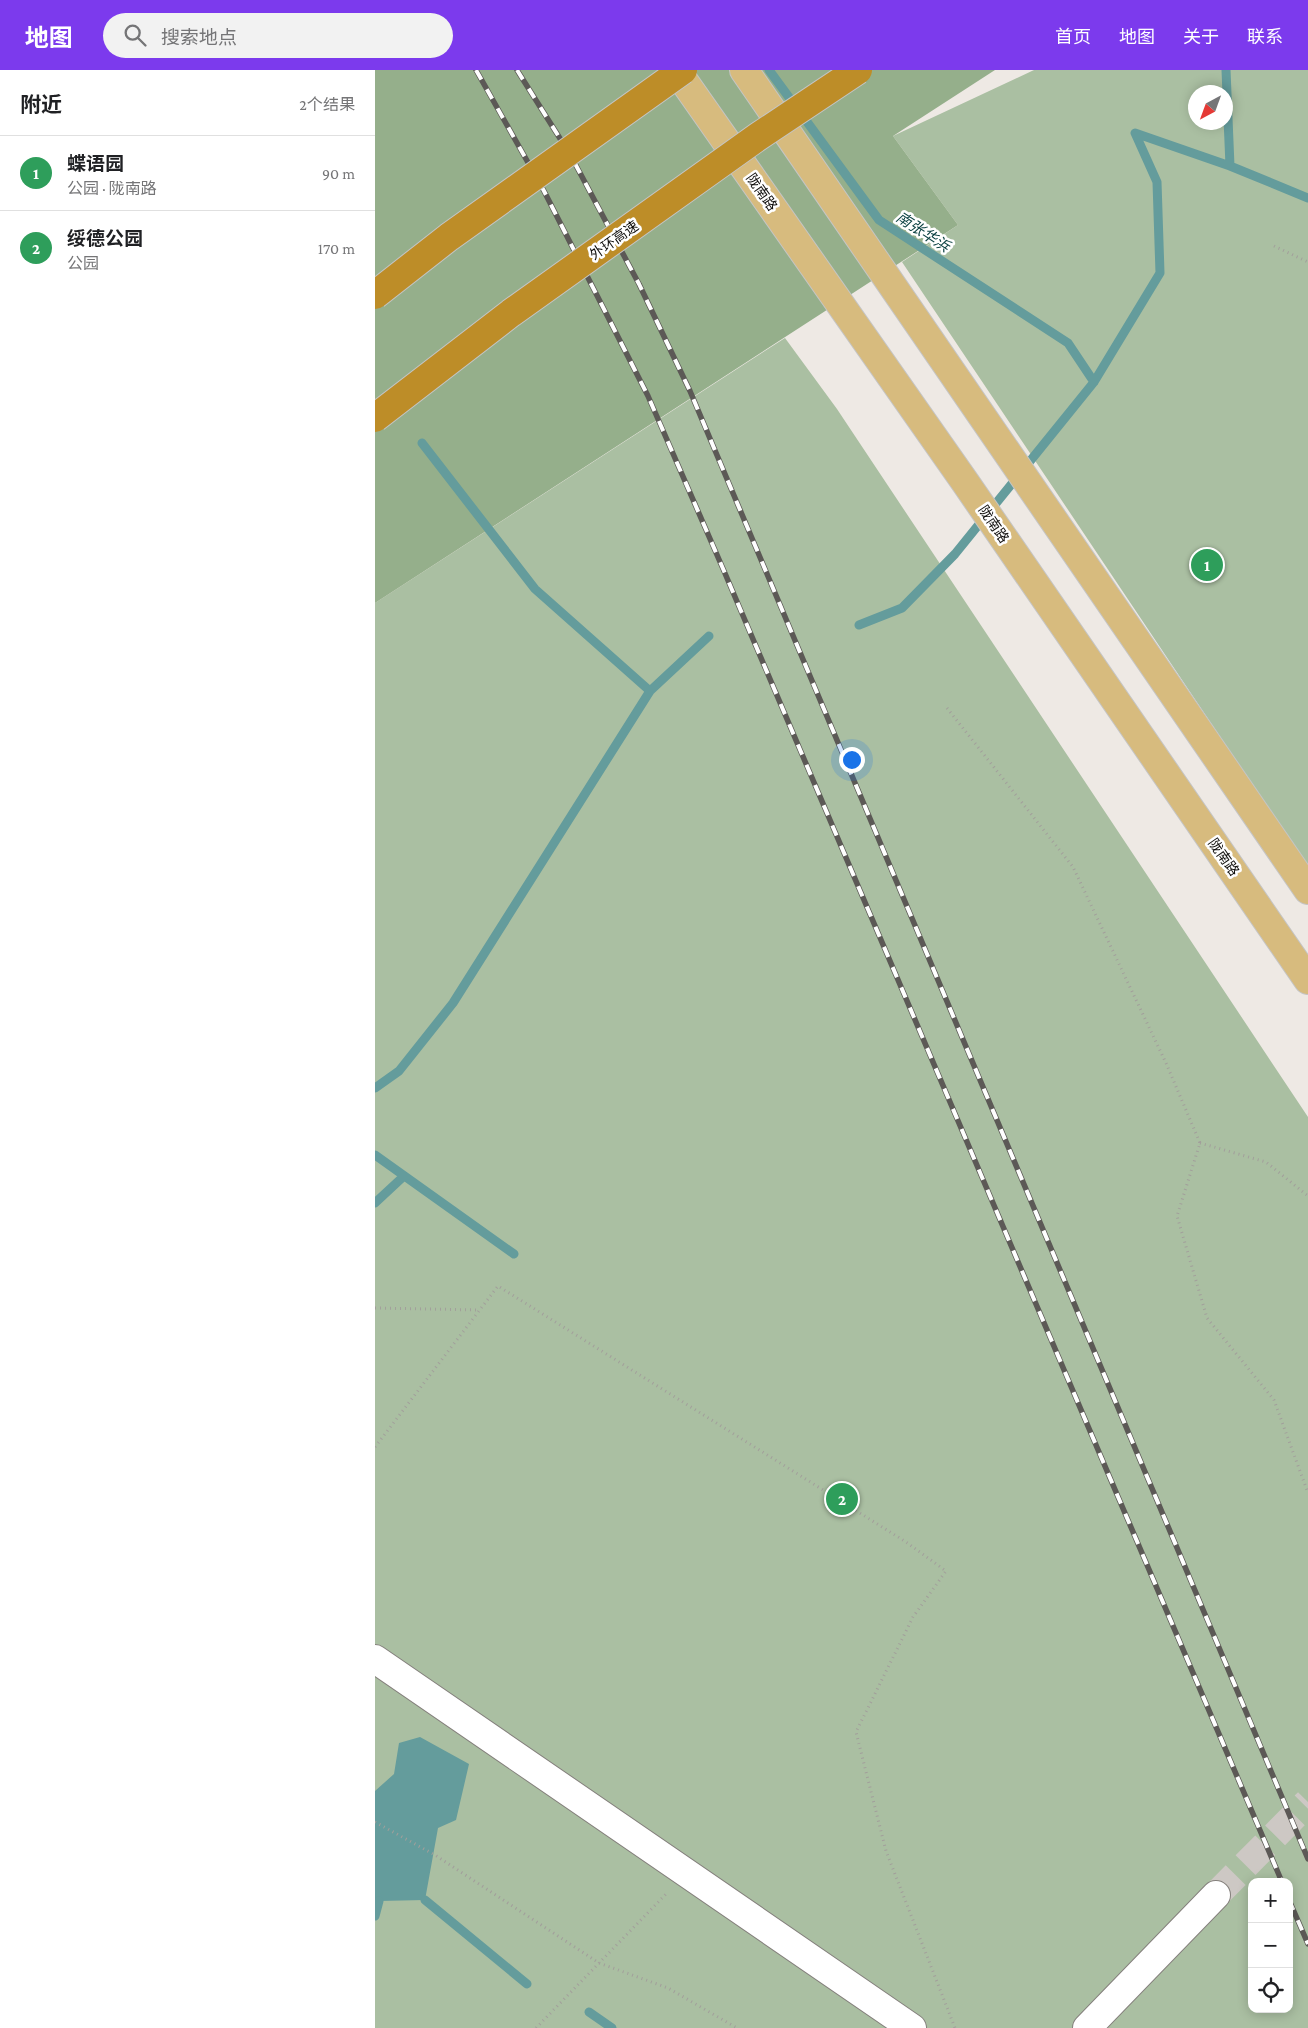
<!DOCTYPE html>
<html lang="zh">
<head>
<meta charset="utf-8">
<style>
	body { margin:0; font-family:"Crimson Pro","Noto Sans SC",serif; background:#f2f2f2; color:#202124 }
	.controls { position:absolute; right:15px; bottom:15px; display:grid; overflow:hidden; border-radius:10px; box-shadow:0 2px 12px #0003 }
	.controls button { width:45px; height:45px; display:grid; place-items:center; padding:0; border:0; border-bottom:1px solid #e0e0e0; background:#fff; color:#202124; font:25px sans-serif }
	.compass { position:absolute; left:813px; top:15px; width:45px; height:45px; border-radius:50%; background:#fff; box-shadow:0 2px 12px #0003; rotate:221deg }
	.you { position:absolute; left:476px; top:689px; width:18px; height:18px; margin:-12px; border:4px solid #fff; border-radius:50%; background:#1a73e8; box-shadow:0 0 0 8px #1a73e833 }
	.badge { display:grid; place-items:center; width:32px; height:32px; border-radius:50%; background:#7c3aed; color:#fff; font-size:16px; font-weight:700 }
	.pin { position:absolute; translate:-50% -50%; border:2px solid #fff; box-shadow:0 1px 5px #0006 }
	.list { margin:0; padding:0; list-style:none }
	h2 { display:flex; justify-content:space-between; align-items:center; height:65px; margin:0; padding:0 20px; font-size:21px }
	h2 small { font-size:16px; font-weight:400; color:#757577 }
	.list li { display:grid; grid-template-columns:32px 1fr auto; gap:15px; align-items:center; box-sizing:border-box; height:75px; padding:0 20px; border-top:1px solid #e0e0e0 }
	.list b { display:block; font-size:19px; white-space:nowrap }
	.list p { margin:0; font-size:16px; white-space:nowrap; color:#757577 }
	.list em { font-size:16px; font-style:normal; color:#757577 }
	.icon { flex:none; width:28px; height:28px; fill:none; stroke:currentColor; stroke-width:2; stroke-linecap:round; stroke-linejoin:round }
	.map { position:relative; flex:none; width:933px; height:1958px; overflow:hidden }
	header { display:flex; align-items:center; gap:30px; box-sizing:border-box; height:70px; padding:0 25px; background:#7c3aed; color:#fff }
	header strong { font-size:24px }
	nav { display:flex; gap:28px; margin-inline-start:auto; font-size:18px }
	.search { width:350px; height:45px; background:#f2f2f2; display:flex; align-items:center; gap:12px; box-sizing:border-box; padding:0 18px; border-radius:28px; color:#757577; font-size:19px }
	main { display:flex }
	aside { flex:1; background:#fff }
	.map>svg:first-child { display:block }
	.green { fill:#aabfa2; fill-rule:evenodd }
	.forest { fill:#95af8b }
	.water { fill:#649c9c }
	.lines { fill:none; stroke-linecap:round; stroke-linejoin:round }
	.stream { stroke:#649c9c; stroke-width:9 }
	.street-tunnel { stroke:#cdc8c4; stroke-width:28; stroke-dasharray:28 14; stroke-linecap:butt }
	.street-casing { stroke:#85817d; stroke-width:30 }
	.primary-casing { stroke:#c5c5c5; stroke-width:30 }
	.path { stroke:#a29f9b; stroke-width:3; stroke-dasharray:1 4; stroke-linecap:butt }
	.street { stroke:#fff; stroke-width:28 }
	.primary { stroke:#d7bb7e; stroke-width:28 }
	.rail-casing { stroke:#5c5956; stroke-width:5.5 }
	.rail { stroke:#fff; stroke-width:4; stroke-dasharray:11; stroke-linecap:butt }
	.highway-bridge-casing { stroke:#c5c5c5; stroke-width:30; stroke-linecap:butt }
	.highway-bridge { stroke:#bd8d28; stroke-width:28 }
	.labels { text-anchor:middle; stroke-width:5; stroke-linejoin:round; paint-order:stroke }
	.street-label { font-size:14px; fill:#0f0e0c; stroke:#fff }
	.water-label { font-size:15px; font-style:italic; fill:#0b4142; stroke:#fff }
</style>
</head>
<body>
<header>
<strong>地图</strong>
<div class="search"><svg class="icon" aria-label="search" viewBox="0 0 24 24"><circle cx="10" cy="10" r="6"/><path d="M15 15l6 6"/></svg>搜索地点</div>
<nav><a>首页</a><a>地图</a><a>关于</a><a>联系</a></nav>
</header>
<main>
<aside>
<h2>附近<small>2个结果</small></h2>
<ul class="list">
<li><span class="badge" style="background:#2e9e5b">1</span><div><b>蝶语园</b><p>公园 · 陇南路</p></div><em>90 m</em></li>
<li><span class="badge" style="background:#2e9e5b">2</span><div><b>绥德公园</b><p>公园</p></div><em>170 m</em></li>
</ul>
</aside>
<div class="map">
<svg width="933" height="1958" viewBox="0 0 933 1958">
	<rect width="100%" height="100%" fill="#eee9e4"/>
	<!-- green -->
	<path class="green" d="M659 0H933V798L527 192 583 155 518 66ZM821 22H851V52H821Z
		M410 268 462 339 933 1047V1958H0V533ZM877 1812H914V1939H877Z"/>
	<!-- forest -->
	<path class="forest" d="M0 0H620L518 66 583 155 0 533Z"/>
	<!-- water -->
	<path class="water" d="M45 1667 94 1694 81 1750 63 1758 50 1830 4 1831 0 1829V1721L19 1704 24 1673Z"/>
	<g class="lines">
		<!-- stream -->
		<path class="stream" d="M394 0 504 150 693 273 719 312
			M851 0 855 96 933 128
			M47 373 160 519 275 621
			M484 555 527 538 580 484 719 312 785 203 782 112 760 63 855 96
			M0 1018 24 1001 78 933 275 621 334 566
			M0 1085 139 1184
			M0 1133 29 1106
			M50 1830 152 1914
			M0 1846 4 1831
			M214 1942 237 1958"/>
		<!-- street-tunnel -->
		<path class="street-tunnel" d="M841 1825 933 1732"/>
		<defs>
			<path id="street" d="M0 1589 537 1958
				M712 1958 841 1825"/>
			<path id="primary" d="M301 0 590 412 933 910
				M369 0 933 820"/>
		</defs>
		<!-- street casing -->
		<use href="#street" class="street-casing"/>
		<!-- primary casing -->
		<use href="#primary" class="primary-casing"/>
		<!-- path -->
		<path class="path" d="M899 176 933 192
			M572 638 698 797 791 993 825 1073 802 1146 832 1248 899 1330 933 1423
			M825 1073 891 1092 933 1126
			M0 1238 104 1240
			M0 1377 123 1216 531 1472 571 1501 538 1547 481 1662 511 1781 580 1958
			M0 1752 60 1785 224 1893 293 1918 362 1958
			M161 1958 292 1823"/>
		<!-- street -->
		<use href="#street" class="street"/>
		<!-- primary -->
		<use href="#primary" class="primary"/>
		<defs>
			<path id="rail" d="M101 0 169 121 273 326 349 501 907 1812
				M142 0 196 86 264 214 315 321 933 1789
				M914 1830 933 1874"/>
		</defs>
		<!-- rail casing -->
		<use href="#rail" class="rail-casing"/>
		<!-- rail -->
		<use href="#rail" class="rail"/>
		<defs>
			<path id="highway-bridge" d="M0 225 74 167 308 0
				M0 348 136 243 384 66 483 0"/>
		</defs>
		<!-- highway-bridge casing -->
		<use href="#highway-bridge" class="highway-bridge-casing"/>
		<!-- highway-bridge -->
		<use href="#highway-bridge" class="highway-bridge"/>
	</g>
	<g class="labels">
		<!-- street labels -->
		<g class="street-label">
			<text transform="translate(387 122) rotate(55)" y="5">陇南路</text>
			<text transform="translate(239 170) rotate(-35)" y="5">外环高速</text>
			<text transform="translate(619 454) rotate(56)" y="5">陇南路</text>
			<text transform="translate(849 787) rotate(55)" y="5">陇南路</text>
		</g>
		<!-- water labels -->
		<g class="water-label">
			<text transform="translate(548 162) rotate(33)" y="5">南张华浜</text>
		</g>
	</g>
</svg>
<div class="controls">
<button>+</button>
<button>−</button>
<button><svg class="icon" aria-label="locate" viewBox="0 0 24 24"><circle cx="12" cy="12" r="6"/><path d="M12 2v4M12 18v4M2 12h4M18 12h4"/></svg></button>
</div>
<svg class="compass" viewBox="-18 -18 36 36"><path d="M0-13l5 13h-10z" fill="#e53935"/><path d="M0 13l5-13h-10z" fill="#757577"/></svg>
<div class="you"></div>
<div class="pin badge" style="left:832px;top:495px;background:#2e9e5b">1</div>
<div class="pin badge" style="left:467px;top:1429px;background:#2e9e5b">2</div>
</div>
</main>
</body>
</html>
